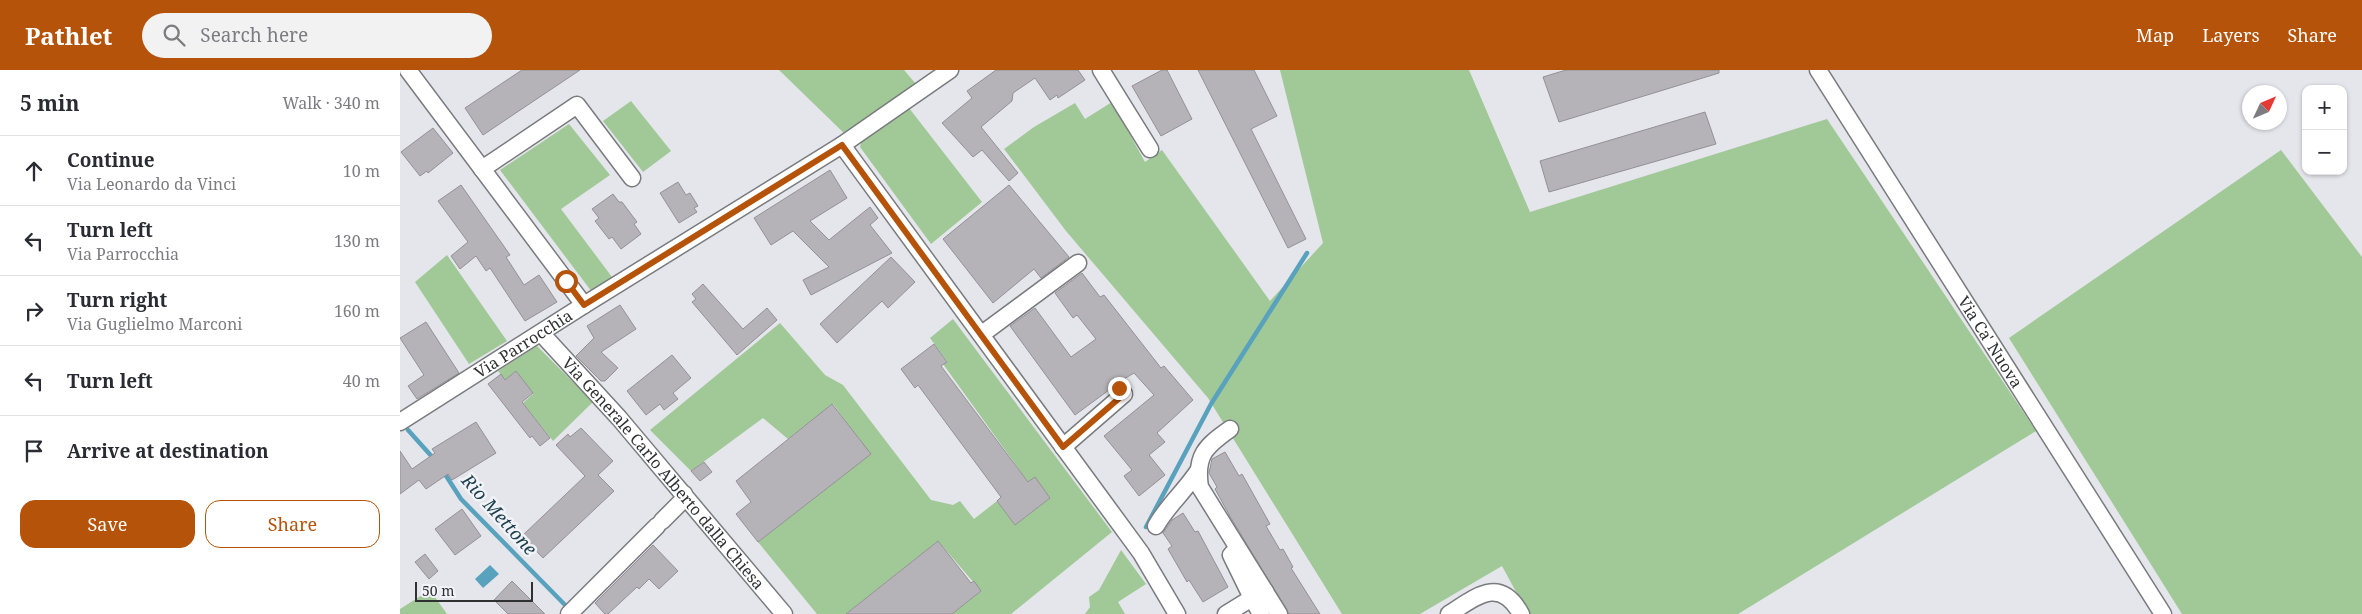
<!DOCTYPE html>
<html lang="en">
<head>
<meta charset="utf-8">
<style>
	body { margin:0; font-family:"Noto Serif",serif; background:#f2f2f3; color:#2b2b33 }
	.controls { position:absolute; right:15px; top:15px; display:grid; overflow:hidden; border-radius:10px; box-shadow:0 1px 4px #0004 }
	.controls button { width:45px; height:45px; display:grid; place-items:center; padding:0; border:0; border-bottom:1px solid #e1e1e2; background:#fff; color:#2b2b33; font:25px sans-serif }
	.compass { position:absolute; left:1842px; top:15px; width:45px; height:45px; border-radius:50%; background:#fff; box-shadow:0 1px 4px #0004; rotate:46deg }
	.scale { position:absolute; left:15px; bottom:12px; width:118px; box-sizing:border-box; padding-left:5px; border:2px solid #303133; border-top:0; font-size:14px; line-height:18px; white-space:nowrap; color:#303133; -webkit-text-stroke:4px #f1f3f8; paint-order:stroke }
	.stop { position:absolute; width:15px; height:15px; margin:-11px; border:4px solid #b45309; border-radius:50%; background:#fff }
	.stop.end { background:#b45309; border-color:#fff; box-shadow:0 1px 5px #0008 }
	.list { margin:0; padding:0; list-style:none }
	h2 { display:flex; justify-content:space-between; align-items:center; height:65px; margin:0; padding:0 20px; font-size:21px }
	h2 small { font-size:16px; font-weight:400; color:#7c7c81 }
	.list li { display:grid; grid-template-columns:32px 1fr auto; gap:15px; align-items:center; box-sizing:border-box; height:70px; padding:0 20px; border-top:1px solid #e1e1e2 }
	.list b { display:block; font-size:19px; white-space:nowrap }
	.list p { margin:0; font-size:16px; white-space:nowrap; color:#7c7c81 }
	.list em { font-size:16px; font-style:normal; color:#7c7c81 }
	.actions { display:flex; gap:10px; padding:15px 20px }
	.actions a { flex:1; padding:11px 0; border:1px solid #b45309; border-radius:15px; text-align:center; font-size:18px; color:#b45309 }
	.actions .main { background:#b45309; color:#fff }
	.icon { flex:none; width:28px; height:28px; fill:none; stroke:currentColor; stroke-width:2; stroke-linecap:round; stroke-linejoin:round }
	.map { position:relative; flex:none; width:1962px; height:544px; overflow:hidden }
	header { display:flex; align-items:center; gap:30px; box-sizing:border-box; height:70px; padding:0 25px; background:#b45309; color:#fff }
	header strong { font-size:24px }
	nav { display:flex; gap:28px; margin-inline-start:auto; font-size:18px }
	.search { width:350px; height:45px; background:#f2f2f3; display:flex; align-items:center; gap:12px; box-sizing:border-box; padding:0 18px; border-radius:28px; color:#7c7c81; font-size:19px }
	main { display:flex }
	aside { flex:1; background:#fff }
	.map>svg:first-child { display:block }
	.green { fill:#a1c897 }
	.water { fill:#59a2bd }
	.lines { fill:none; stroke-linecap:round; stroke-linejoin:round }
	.stream { stroke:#59a2bd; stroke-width:4.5 }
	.building { fill:#b6b3b8; stroke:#949196 }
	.minor-casing { stroke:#797b7f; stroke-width:19 }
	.minor { stroke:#fff; stroke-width:16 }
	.route { stroke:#b45309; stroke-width:6 }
	.labels { text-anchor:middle; stroke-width:5; stroke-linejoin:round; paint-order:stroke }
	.street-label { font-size:16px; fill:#303133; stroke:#f1f3f8 }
	.water-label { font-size:18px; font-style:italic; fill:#1d404c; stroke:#f1f3f8 }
</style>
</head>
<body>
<header>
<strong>Pathlet</strong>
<div class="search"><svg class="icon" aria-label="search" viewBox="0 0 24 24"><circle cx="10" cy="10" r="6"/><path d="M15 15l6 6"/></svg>Search here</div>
<nav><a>Map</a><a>Layers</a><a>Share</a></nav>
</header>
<main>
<aside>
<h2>5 min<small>Walk · 340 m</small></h2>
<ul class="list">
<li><svg class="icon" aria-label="ahead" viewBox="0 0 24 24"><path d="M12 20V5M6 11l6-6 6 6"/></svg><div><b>Continue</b><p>Via Leonardo da Vinci</p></div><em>10 m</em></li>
<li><svg class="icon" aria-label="left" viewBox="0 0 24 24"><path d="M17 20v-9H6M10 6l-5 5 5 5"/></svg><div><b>Turn left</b><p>Via Parrocchia</p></div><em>130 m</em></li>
<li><svg class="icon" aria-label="right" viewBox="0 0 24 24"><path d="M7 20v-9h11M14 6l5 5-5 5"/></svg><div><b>Turn right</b><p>Via Guglielmo Marconi</p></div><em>160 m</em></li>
<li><svg class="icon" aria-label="left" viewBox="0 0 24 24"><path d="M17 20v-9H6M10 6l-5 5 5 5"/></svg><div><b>Turn left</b></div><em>40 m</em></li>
<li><svg class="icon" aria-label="arrive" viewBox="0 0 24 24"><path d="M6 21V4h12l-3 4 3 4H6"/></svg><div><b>Arrive at destination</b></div></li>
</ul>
<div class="actions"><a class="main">Save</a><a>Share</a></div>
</aside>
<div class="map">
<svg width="1962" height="544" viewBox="0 0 1962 544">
	<rect width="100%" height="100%" fill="#e4e6eb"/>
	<!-- green -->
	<path class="green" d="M379 0H504L521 20 450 69Z
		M880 0H1069L1130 142 1427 49 1636 361 1338 544H1128L1102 496 1020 544H942L808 328 666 161 604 79 634 57 675 33 685 49 712 32 745 92 762 80 870 231 923 173Z
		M231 31 271 81 243 102 203 51Z
		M509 38 582 132 531 174 460 77 462 69Z
		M169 54 210 105 161 139 212 207 192 222 100 100Z
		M1881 80 1962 187V544H1782L1609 268Z
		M47 185 107 271 69 294 15 212Z
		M553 249 712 462 611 544H552L581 521 538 471 446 544H417L358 472 470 384 433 334 388 369 363 348 291 401 250 360 380 253 425 305 443 315 531 430 553 435 560 431 574 449 597 431 615 455 650 428 635 408 628 412 543 294 547 291 530 268Z
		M137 276 193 332 153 371 123 333 133 324 116 301 105 310 98 301Z
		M721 480 746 514 718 532 725 544H685L690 537 689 527 699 520Z
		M30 520 47 544H0V539Z"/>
	<!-- water -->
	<path class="water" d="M90 495 99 504 83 518 75 509Z"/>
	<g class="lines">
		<!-- stream -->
		<path class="stream" d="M8 360 34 389
			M43 401 61 429 169 539
			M746 457 811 334 907 183"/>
	</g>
	<!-- building -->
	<path class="building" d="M122 0H180L83 65 65 38Z
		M596 0H678L685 10 658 28 657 25 650 30 635 8 613 23 612 31 581 57 618 103 609 111 582 80 573 87 542 53 572 28 567 21Z
		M762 0H767L792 49 761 66 732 16Z
		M798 0H854L877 46 851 59 906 169 888 178Z
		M1166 0H1319V3L1159 52 1143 7Z
		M1305 42 1316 74 1149 122 1140 91Z
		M33 58 53 83 28 103 27 101 20 106 1 82Z
		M430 100 447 128 410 151 429 170 470 137 478 148 470 155 492 183 411 225 403 210 429 197 393 161 371 175 354 148Z
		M278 112 286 125 290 123 298 136 294 138 297 142 279 153 260 123Z
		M61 115 110 185 106 187 124 215 139 205 157 232 125 251 90 198 86 201 76 186 60 199 51 186 68 172 38 131Z
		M609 115 669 187 641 208 634 199 593 233 543 169Z
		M213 124 219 132H222L237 152 234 154 241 164 221 179 212 167 209 169 195 151 199 148 192 139Z
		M491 187 515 212 488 238 482 231 437 273 420 254Z
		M682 203 700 227 704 225 761 298 764 296 793 330 757 363 765 372 749 385 765 405 739 426 724 406 732 400 704 366 754 325 734 303 724 309 713 310 709 320 675 345 610 256 635 238 671 287 696 269 677 245 673 248 655 223Z
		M303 214 343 259 367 238 377 250 337 285 292 232 296 229 292 224Z
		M220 235 236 259 201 282 218 298 205 311H201L176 286 194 268 187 256Z
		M26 252 59 303 17 329 8 316 24 305 0 268Z
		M534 274 547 292 541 296 628 412 635 407 650 428 615 455 597 431 601 427 518 315 515 318 501 299Z
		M272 285 291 308 273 323 278 329 264 340 260 334 246 345 227 321Z
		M116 301 133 323 122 332 150 368 140 376 132 366 130 368 88 314 101 304 105 310Z
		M432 334 471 384 358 472 336 444 351 432 336 411Z
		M76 352 96 383 52 410 48 404 26 419 19 410 0 424V381L12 399 35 383 32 379Z
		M181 358 213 391 198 405 214 421 143 488 122 466 185 406 156 375 168 364 170 367Z
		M825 382 839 406 842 404 870 454 866 456 880 480 883 479 893 497 891 498 920 544H889L831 448 815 419 817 417 809 403 812 389Z
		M304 392 312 402 300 411 291 401Z
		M62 439 81 466 55 485 35 459Z
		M783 443 795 462 798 461 828 517 803 532 789 510 787 512 768 479 772 476 763 463 772 450Z
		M538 471 571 513 574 511 581 521 552 544H446Z
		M253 475 278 501 259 519 249 509 239 519 237 517 208 544H205L195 533Z
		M25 484 38 501 29 509 15 492Z
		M112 511 145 544H108L94 530Z"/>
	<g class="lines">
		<defs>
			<g id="minor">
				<path d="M8 0 184 235"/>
				<path d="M701 0 750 79"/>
				<path id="s1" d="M1418 0 1763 544"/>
				<path d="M442 75 741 483 777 544"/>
				<path d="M82 99 177 35 232 108"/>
				<path id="s2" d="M141 263 219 348 384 544"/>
				<path d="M582 264 678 193"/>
				<path id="s3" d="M0 352 184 235 442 75 550 0"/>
				<path d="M830 359C806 376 795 385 800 417L879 544"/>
				<path d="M663 377 724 324 719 318"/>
				<path d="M262 451 284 429V424"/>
				<path d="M756 456C767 436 785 421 798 401"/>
				<path d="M833 483 831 485 852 528 865 521"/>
				<path d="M169 544 257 456"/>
				<path d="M826 544 852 528 861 544"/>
				<path d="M1049 544C1077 526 1100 506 1121 544"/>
			</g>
		</defs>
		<!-- minor casing -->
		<use href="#minor" class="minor-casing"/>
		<!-- minor -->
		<use href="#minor" class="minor"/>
	</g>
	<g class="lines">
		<!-- route -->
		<path class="route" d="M166 211 184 235 442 75 663 377 724 324 719 318"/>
	</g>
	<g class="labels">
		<!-- street labels -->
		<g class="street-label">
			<text dy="6" stroke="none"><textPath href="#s1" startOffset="322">Via Ca' Nuova</textPath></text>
			<text dy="6" stroke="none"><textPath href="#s3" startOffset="146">Via Parrocchia</textPath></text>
			<text dy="6" stroke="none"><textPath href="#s2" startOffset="186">Via Generale Carlo Alberto dalla Chiesa</textPath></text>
		</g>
		<!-- water labels -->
		<g class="water-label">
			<text transform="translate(99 445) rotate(48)" y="6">Rio Mettone</text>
		</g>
	</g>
</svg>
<div class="controls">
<button>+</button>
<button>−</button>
</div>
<svg class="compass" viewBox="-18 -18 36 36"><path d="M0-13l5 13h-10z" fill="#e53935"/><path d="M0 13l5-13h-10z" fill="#7c7c81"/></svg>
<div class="scale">50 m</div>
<div class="stop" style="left:166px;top:211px"></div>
<div class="stop end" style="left:719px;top:318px"></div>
</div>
</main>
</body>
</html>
